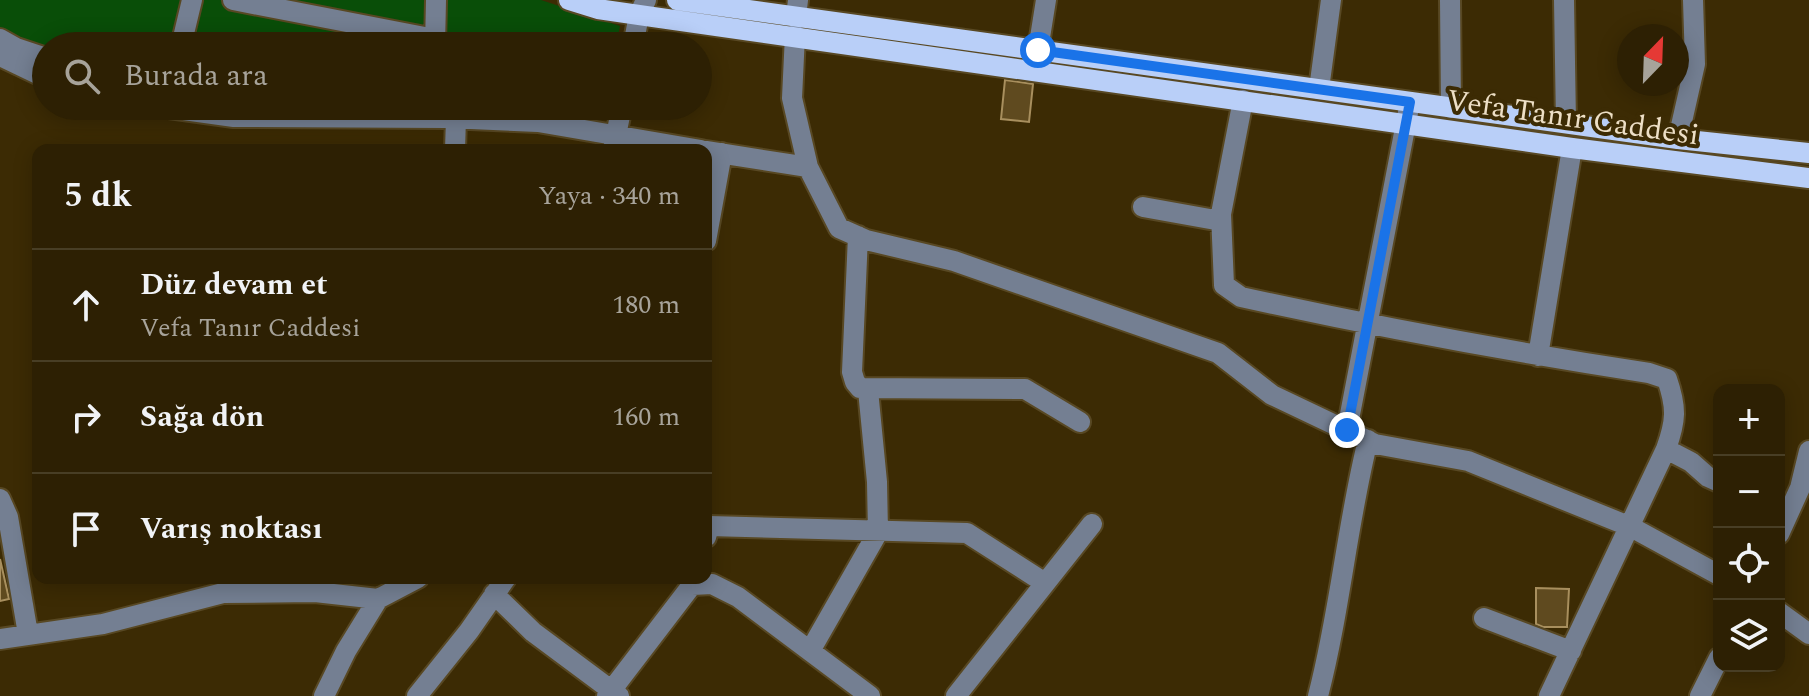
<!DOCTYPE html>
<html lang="tr">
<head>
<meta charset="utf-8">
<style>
	body { margin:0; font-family:Spectral,serif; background:#35280d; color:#f1f3f6 }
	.controls { position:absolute; right:24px; bottom:24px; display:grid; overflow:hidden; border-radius:16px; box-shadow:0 4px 20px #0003 }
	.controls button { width:72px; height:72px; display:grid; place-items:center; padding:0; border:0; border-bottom:2px solid #483e25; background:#2d2003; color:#f1f3f6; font:40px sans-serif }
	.compass { position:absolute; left:1617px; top:24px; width:72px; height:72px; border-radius:50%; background:#2d2003; box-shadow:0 4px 20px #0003; rotate:23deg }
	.stop { position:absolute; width:24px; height:24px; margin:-18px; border:6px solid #1a73e8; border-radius:50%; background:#fff }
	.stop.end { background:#1a73e8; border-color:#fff; box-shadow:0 2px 8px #0008 }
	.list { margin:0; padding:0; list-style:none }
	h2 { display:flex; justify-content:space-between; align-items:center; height:104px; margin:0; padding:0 32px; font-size:34px }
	h2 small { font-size:26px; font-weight:400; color:#a7a39a }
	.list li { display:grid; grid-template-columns:52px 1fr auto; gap:24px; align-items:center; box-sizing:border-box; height:112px; padding:0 32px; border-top:2px solid #483e25 }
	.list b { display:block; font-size:30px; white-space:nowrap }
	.list p { margin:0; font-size:26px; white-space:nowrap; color:#a7a39a }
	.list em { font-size:26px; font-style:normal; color:#a7a39a }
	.icon { flex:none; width:44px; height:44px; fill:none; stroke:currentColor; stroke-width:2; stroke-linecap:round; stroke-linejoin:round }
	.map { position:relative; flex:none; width:1809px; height:696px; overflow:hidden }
	.search { position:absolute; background:#2d2003; box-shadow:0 4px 20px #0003; left:32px; top:32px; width:680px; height:88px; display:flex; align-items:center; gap:20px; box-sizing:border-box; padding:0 28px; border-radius:44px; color:#a7a39a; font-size:30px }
	.panel { position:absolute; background:#2d2003; box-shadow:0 4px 20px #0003; left:32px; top:144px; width:680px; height:440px; border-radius:16px }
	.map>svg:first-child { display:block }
	.green { fill:#094e08 }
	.building { fill:#5f4a1f; stroke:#a88f5e; stroke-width:2 }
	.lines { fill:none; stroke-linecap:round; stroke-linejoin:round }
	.minor-casing { stroke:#584823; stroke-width:24 }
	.major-casing { stroke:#584823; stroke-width:24 }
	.minor { stroke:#747f92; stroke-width:20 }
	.major { stroke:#b9cff8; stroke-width:20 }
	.route { stroke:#1a73e8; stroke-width:10 }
	.labels { text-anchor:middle; stroke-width:8; stroke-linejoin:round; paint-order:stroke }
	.street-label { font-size:30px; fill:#eddfc6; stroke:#3c2b04 }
</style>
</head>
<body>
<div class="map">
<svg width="1809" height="696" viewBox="0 0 1809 696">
	<rect width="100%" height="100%" fill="#3c2b04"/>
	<!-- green -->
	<path class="green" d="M0 0H541L620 26 616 46H46V62L0 43Z"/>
	<!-- building -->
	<path class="building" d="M1005 80 1033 84 1029 122 1001 119Z
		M0 559 9 599 0 601Z
		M1536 588 1569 589 1567 627H1543L1536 624Z"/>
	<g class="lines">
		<defs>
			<path id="minor" d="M233 0 435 39
				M1450 0 1451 108
				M1564 0 1566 123
				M796 17 798 0
				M795 35 792 98 808 167 839 228 866 240 954 261 1218 353 1272 395 1375 444 1468 461 1631 527 1719 575
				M0 39 16 48 46 58
				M181 46 192 0
				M435 46 436 0
				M633 46 639 15 646 0
				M1038 50 1046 0
				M0 56 46 78
				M1319 89 1331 0
				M1243 100 1221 214 1224 285 1241 297C1377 327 1512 352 1649 373L1667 379C1677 408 1676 421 1666 449L1549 696
				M155 106 234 117 448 118 538 122 701 150
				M1678 139 1695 64 1693 0
				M455 150 456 118
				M613 150 622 106
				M706 151 808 167
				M1143 207 1221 221
				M858 236 852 372 855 382 860 388 1025 389 1080 422
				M706 241 722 153
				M1538 356 1572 148
				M1347 430 1410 102
				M1666 449 1691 462 1708 477 1719 482
				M0 499 8 517 28 634
				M1779 534 1800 488 1809 451
				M706 537 709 526 967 533 1045 583
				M692 585 712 584 738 597 870 696
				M494 594 533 632 619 696
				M1779 612 1809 634
				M1484 618 1571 651
				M0 639 103 624 223 593 315 592 378 599 418 578
				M810 651 878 532 877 482 868 390
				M324 696 346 651 378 599
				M417 696 469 631 506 578
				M607 696 692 585 694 578
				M956 696 1092 524
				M1318 696C1340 612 1347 524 1368 440
				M1700 696 1719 658"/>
			<path id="major" d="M569 0 598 9 639 15 1572 148 1809 178
				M677 0 1678 139 1809 153"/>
		</defs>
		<!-- minor casing -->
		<use href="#minor" class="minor-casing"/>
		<!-- major casing -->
		<use href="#major" class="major-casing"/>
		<!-- minor -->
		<use href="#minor" class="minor"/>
		<!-- major -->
		<use href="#major" class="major"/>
	</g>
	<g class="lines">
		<!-- route -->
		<path class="route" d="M1038 50 1410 102 1347 430"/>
	</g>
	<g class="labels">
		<!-- street labels -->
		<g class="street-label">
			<text transform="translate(1573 117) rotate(8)" y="10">Vefa Tanır Caddesi</text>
		</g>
	</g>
</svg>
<div class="controls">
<button>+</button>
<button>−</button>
<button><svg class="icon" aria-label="locate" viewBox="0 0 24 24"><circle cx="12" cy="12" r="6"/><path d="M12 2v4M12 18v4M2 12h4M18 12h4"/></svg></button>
<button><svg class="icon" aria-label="layers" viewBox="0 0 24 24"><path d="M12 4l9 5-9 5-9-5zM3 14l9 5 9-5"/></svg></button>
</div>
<svg class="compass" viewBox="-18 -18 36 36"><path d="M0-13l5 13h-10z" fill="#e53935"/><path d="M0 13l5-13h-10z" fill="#a7a39a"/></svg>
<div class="stop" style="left:1038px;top:50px"></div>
<div class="stop end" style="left:1347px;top:430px"></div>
<div class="search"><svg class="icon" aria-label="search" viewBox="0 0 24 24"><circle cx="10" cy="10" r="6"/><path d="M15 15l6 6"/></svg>Burada ara</div>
<section class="panel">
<h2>5 dk<small>Yaya · 340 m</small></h2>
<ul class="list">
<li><svg class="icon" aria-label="ahead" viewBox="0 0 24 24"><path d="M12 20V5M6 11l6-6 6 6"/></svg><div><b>Düz devam et</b><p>Vefa Tanır Caddesi</p></div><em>180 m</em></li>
<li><svg class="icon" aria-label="right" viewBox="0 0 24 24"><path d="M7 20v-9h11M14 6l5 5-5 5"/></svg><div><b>Sağa dön</b></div><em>160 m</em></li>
<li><svg class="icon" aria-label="arrive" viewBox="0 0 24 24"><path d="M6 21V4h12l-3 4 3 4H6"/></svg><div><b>Varış noktası</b></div></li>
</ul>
</section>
</div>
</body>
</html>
